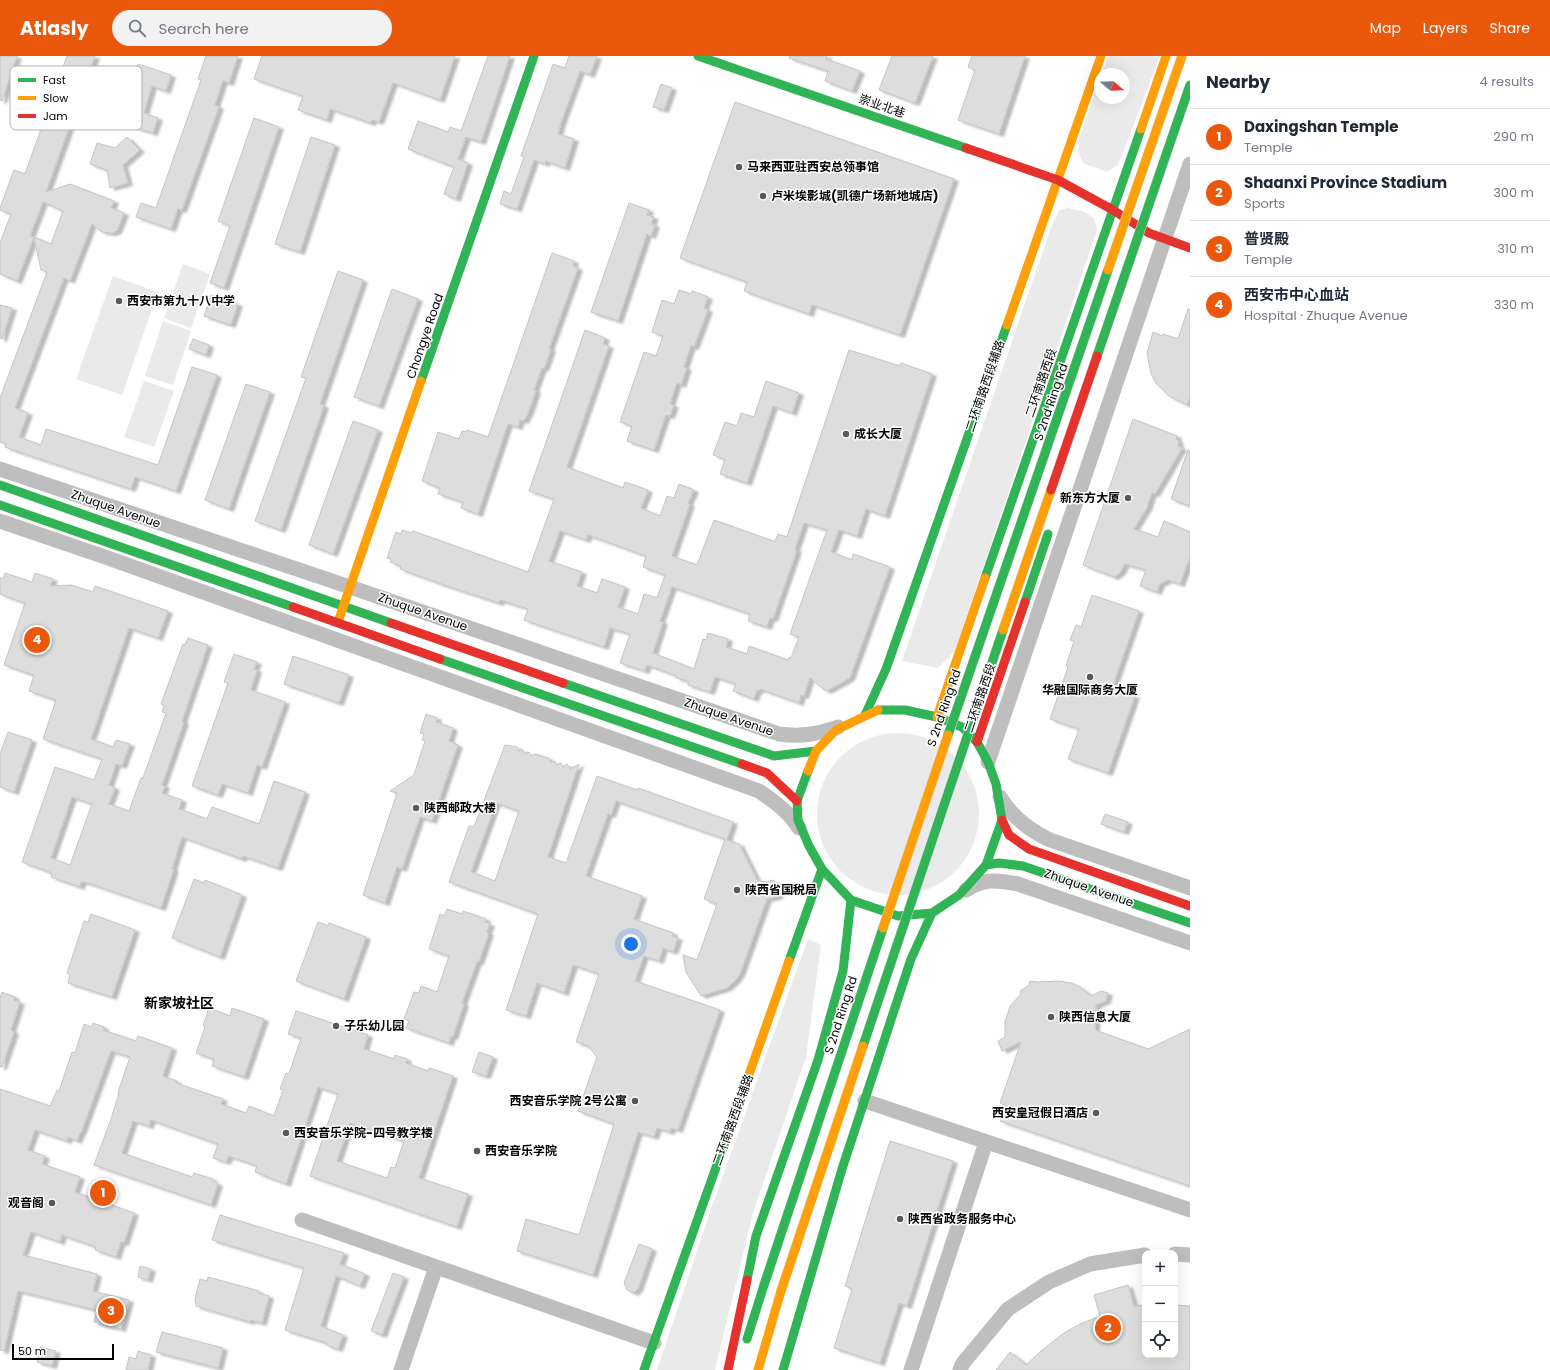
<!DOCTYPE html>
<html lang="en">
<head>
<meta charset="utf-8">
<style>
	body { margin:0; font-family:Poppins,"Noto Sans SC",sans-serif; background:#f2f2f3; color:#1f2937 }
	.controls { position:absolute; right:12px; bottom:12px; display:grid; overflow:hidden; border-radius:8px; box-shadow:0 4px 16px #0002 }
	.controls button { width:36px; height:36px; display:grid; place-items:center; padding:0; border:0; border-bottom:1px solid #e0e1e3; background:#fff; color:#1f2937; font:20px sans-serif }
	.compass { position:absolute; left:1094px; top:12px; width:36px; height:36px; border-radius:50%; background:#fff; box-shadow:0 4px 16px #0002; rotate:109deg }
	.scale { position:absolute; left:12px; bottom:10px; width:102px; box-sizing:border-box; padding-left:4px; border:2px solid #000; border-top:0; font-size:11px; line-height:14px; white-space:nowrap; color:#000; -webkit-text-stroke:3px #fff; paint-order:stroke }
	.you { position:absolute; left:631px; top:888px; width:14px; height:14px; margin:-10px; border:3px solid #fff; border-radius:50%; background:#1a73e8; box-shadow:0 0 0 6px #1a73e833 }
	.badge { display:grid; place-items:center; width:26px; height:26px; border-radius:50%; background:#ea580c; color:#fff; font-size:13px; font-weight:700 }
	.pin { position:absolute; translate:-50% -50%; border:2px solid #fff; box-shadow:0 1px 4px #0006 }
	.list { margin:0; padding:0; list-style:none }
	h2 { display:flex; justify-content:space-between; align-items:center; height:52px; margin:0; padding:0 16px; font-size:17px }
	h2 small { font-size:13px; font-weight:400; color:#747a83 }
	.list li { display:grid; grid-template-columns:26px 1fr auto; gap:12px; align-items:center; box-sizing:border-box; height:56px; padding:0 16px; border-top:1px solid #e0e1e3 }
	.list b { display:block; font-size:15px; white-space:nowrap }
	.list p { margin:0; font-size:13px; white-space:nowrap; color:#747a83 }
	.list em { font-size:13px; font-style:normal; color:#747a83 }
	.icon { flex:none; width:22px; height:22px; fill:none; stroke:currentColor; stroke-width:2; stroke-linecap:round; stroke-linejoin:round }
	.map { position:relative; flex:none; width:1190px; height:1314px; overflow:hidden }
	header { display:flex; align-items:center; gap:24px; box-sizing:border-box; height:56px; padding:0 20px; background:#ea580c; color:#fff }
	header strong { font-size:19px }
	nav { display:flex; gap:22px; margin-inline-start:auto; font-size:14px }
	.search { width:280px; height:36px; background:#f2f2f3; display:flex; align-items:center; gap:10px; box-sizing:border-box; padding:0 14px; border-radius:22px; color:#747a83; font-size:15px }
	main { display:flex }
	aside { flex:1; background:#fff }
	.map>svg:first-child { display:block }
	.green { fill:#eaeaea }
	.building { fill:#ddd; stroke:#c5c5c5; fill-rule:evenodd; filter:url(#shadow) }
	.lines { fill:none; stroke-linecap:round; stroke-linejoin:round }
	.street { stroke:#bebebe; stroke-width:15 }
	.fast { stroke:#30b455; stroke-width:9 }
	.slow { stroke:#ff9f0a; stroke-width:9 }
	.jam { stroke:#e5322d; stroke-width:9 }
	.fast-bridge-casing { stroke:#dbdbdb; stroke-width:10; stroke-linecap:butt }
	.slow-bridge-casing { stroke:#dbdbdb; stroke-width:10; stroke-linecap:butt }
	.jam-bridge-casing { stroke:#dbdbdb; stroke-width:10; stroke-linecap:butt }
	.fast-bridge { stroke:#30b455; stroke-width:9 }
	.slow-bridge { stroke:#ff9f0a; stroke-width:9 }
	.jam-bridge { stroke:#e5322d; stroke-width:9 }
	.poi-dot { fill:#595959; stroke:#fff; stroke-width:1.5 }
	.labels { text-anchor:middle; stroke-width:3; stroke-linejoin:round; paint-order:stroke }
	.street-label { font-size:12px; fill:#000; stroke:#fff }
	.poi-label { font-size:12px; font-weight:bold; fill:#000; stroke:#fff; text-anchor:start }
	.quarter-label { font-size:14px; font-weight:bold; fill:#000; stroke:#fff }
	.key { fill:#fff; stroke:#b2b2b2; stroke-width:1 }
	.key-label { font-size:11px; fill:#000 }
</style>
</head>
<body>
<header>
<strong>Atlasly</strong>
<div class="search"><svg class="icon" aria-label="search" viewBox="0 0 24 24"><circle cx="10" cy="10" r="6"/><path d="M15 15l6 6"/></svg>Search here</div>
<nav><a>Map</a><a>Layers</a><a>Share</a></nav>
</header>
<main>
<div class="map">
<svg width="1190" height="1314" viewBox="0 0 1190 1314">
	<defs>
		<filter id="shadow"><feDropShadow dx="4.5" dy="2.5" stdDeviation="1" flood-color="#0004"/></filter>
	</defs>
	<rect width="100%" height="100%" fill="#fff"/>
	<!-- green -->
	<path class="green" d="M1108 0H1160L1118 109 1107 116 1083 107 1079 98 1078 86 1100 23V42H1124V18H1102Z
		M1068 152 1082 155 1094 162 1097 174 955 595 938 612 902 605 1051 172 1059 154Z
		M183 208 210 218 191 272 164 262Z
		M113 220 158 236 122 339 76 323Z
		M163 265 191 275 173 329 145 320Z
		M144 325 174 335 154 391 124 381Z
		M817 758a81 81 0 1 1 162 0a81 81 0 1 1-162 0Z
		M808 883 821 889 806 1001 753 1157 715 1314H657L711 1153Z"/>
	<!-- building -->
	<path class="building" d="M0 0H17L2 45 0 44Z
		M67 0H95L46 136 70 128 114 145 111 152 124 157 117 175 112 177 102 176 92 168 70 225 64 222 15 352 28 357 19 381 41 389 46 373 158 409 192 311 217 319 176 435 135 421 131 433 16 395 5 391 6 388 0 386V342L47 216 41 214 34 181 51 188 63 155 43 146 30 180 34 181 17 225 0 218V187L11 158 0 154V152L14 114 25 118Z
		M206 0H238L229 27 223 25 215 49 219 51 182 154 178 153 171 173 136 161 141 147 156 152 201 24 198 23Z
		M262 0H455L440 44 393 27 379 66 372 64 371 67 330 53 327 64 298 54 303 40 254 23Z
		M488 0H510L481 86 466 81 458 103 468 107 456 143 444 138 454 111 408 93 418 65 448 76 450 71 461 75Z
		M569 0H597L590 19 580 15 561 67 558 78 574 83 565 112 546 105 545 108 534 104 517 153 500 148 504 135 511 138 524 101 521 100 553 8 565 12Z
		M790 0H827L826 3 860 15 852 35 825 25 828 15 789 2Z
		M892 0H933L915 47 879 34Z
		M972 0H1025L999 78 958 64 975 14 968 11Z
		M138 8 171 19 166 35 152 30 144 57 158 62 153 77 117 66 123 45 126 46Z
		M661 28 672 32 664 54 653 51Z
		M735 46 954 123 900 279 812 249 809 258 744 235 747 226 680 202Z
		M254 62 279 71 224 232 210 227 230 170 218 165Z
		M127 81 140 94 123 109 128 127 110 132 107 114 90 108 97 87 115 92Z
		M311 81 335 89 300 196 275 188Z
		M629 147 649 154 647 159 654 161 651 168 655 169 651 180 647 178 618 265 591 256Z
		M552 197 574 205 573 210 578 212 549 293H551L544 313 542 312 534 334 536 335 529 355 524 365 520 364 518 371 508 368 478 458 461 452 463 446 438 438 440 432 422 425 438 376 459 383 462 375 467 376V374L488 381Z
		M338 215 363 224 320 348 324 350 281 474 255 465 306 322 301 321Z
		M392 233 418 243 379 350 354 341Z
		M679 234 691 238 692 235 708 241 704 252 708 254 694 291 691 290 684 311 687 312 681 329 677 327 670 348 674 349 670 360 666 359 654 394 627 385 632 370 620 366 644 296 656 300 663 280 652 276 662 244 674 248Z
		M211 239 238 248 231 269 204 260Z
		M0 249 12 252 2 283 0 282Z
		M1188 253H1190V341L1187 349 1169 340 1156 327 1151 318 1147 297 1153 276 1162 280 1163 278 1178 283Z
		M585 274 605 282 603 288 609 290 567 411 623 432 625 426 648 434 641 452 660 460 667 440 674 442 679 428 694 434 688 447 690 448 672 500 697 509 714 464 773 485H775L778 478 787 481 849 294 900 310 901 307 932 318 885 460 866 453 857 480 839 474 831 496 852 504 853 498 890 511 850 622 827 635 823 633 810 622 804 640 801 639 799 647 760 633 759 635 757 634 754 643 733 635 736 628 715 621 710 636 688 629V625L676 622 677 620 647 609 645 615 620 607 630 578 610 572 604 591 524 564 528 553 500 544 499 547 444 529 400 513 401 510 390 506 391 503 387 502 396 476 401 478 402 474 412 477 413 475 528 516 554 443 529 435ZM804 467 827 474 790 578 799 581 791 602 789 601 788 604 749 590 747 598 726 591 728 583 708 577 706 584 703 583 694 613 653 597 663 566 660 565 672 531 750 558 748 565 767 571 770 562 773 563 797 494 795 493ZM560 475 586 484 588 479 646 500 643 511 665 519 657 542 644 538 638 558 618 551 625 531 602 523 597 537 577 530 582 516 549 505Z
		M193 283 209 289 206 299 189 293Z
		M766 325 799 337 792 357 773 350 747 427 720 418 725 403 713 399 725 366 737 370 741 357 754 361Z
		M246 328 270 336 229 453 205 444Z
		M1133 363 1177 380 1176 383 1179 385 1178 390 1182 392 1155 438 1152 437 1147 452 1134 473 1158 481 1164 465 1190 476V501L1180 528 1168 524 1160 528 1157 536 1140 530 1146 514 1125 508 1120 517 1114 521 1083 509Z
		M353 365 378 374 333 498 309 489Z
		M1188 394 1190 395V450L1171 443Z
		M5 517 32 526 35 517 53 523 50 530 71 529 93 536 95 530 168 555 158 582 129 572 91 683 113 691 116 684 130 688 122 710 116 708 109 729 115 732 109 748 129 755 141 722H143L166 657 162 656 164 650 161 648 183 588 185 589 188 582 208 589 182 665 184 666 162 729 165 730 162 737 182 744 179 753 207 763 212 751 259 768 274 725 305 736 278 812 243 800 242 803 182 781 172 813H174L161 852 85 826H81L80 831 51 821 52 817 22 806 55 711 94 724 102 703 43 683 56 644 29 635 34 619 4 609 25 547 0 538V522L3 523ZM72 741 92 748 70 809 51 802Z
		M1092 539 1139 555 1112 632 1135 640 1108 717 1068 703 1079 673 1050 663 1068 611 1066 610 1074 585 1070 584 1076 569 1081 571Z
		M234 598 257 606 254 613 257 614 251 634 285 646 262 711 257 709 248 737 222 728 218 739 192 730 228 627 224 626Z
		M293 600 349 619 339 647 284 628Z
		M426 658 437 662 436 666 453 672 449 685 458 689 432 765 420 761 402 813 397 811 385 847 363 839 397 737 390 735 414 719 425 685 422 684 424 678 420 677Z
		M8 676 32 684 14 736 0 731V698Z
		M505 689 517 691 519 695 523 694 525 698 529 696 531 700 536 698 548 702 551 707 555 705 557 709 561 707 563 711 567 708 570 713 579 708 548 801 566 807 597 720 637 734 638 732 733 766 727 784 739 788 757 824 765 826 774 824 779 840 767 843 740 918 735 925 727 932 701 940 686 916 683 899 697 904 717 848 704 843 725 783 616 745 611 759 608 758 586 820 642 840 634 863 673 877 672 880 678 882 673 896 663 892 659 905 644 900 635 925 720 954 678 1074 671 1072 670 1076 657 1072 654 1081 638 1076 593 1219 517 1195 526 1163 579 1179 614 1068 578 1055 597 1001 588 990 576 986 599 918 573 909 564 937 537 927 526 960 506 954 538 858 449 826 469 770 474 771ZM496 747 519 755 495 825 471 816Z
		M1105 758 1128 766 1124 776 1101 768Z
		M194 823 204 827 205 824 242 839 220 901 172 882Z
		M447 853 462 858 463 855 475 859 486 863 485 866 490 868 487 876 489 877 479 906H477L462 947 464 948 453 981 451 980 449 987 406 972 409 965 404 963 414 936 419 937 421 930 437 936 449 900 429 893 440 858 444 860Z
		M91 858 135 874 112 941 68 927 70 919 67 917 84 865 88 866Z
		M318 866 328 870 329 867 366 881 344 943 296 925Z
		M1030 925 1037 926 1059 925 1071 927 1078 930 1091 940 1101 935 1108 937 1106 945 1096 949 1095 974 1148 993 1190 973V1130L1000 1065 1006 1050 1000 1047 1021 986 1002 995 998 985 1005 981V966L1010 950 1021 938 1020 935 1029 929Z
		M2 936 15 941 14 944 20 946 11 974 14 976 2 1011H0V942Z
		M209 952 230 960 232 952 264 963 244 1021 212 1010 214 1003 196 997 205 971 203 970Z
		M296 955 368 979 364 993 394 1003 395 999 407 1003 406 1007 428 1015 429 1012 453 1020 419 1122 468 1138 457 1171 310 1120 338 1038 318 1031 286 1128 255 1116 257 1110 229 1100 226 1106 213 1102 218 1088 151 1064 149 1070 133 1065 122 1097 192 1121 194 1117 213 1123 212 1125 218 1128 211 1149 94 1109 111 1063 119 1037 118 1036 130 1001 111 995 81 1077H80L77 1085 68 1081 67 1085 35 1074 28 1094 45 1100 42 1108 80 1121 75 1136 134 1157 124 1187 121 1186 116 1201 95 1194 96 1191 62 1179 60 1186 31 1176 23 1199 97 1218 93 1235 129 1244 121 1273 94 1266 97 1254 18 1235 4 1295 0 1294V1033L50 1050 57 1034 59 1035 72 996 75 997 84 968 92 971 93 967 104 971 103 974 136 985 138 980 172 992 163 1020 177 1025 176 1027 223 1043 221 1048 246 1057 249 1050 274 1060 283 1034 280 1033 286 1017 289 1018 301 982 288 978ZM350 1067 404 1085 395 1112 391 1111 387 1122 337 1105Z
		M479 996 493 1001 486 1020 472 1016Z
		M890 1085 953 1105 907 1250 899 1247 880 1307 834 1292 852 1233 845 1230Z
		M220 1159 344 1197 340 1208 365 1218 360 1230 336 1220 321 1270 343 1279 338 1293 326 1289 327 1287 285 1274 304 1212 212 1184Z
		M639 1188 652 1193 638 1233 634 1237 627 1234 624 1227Z
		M140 1210 151 1213 148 1224 138 1221Z
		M393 1217 404 1221 382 1279 371 1275Z
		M208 1221 259 1235 258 1237 269 1240 262 1267 251 1264 250 1266 196 1250 195 1243 200 1223 207 1225Z
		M1128 1229 1134 1250 1145 1249V1299H1175V1249L1190 1250V1314H996L1010 1296 1026 1309 1041 1295 1064 1277 1080 1268 1100 1260 1094 1239Z
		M162 1276 223 1292 218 1312 156 1296Z
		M40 1291 56 1295 52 1310 37 1306Z
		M138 1295 151 1299 148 1314H126L129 1301 136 1303Z"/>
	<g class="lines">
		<!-- street -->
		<path class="street" d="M0 413 350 531 779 678C802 681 817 678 838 671
			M0 465 108 502 759 735C775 746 789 756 799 772
			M988 706 1190 108
			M1000 741C1012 761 1029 774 1050 784L1190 832
			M966 834C984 822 998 824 1018 828L1190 887
			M865 1045 1190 1154
			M302 1164 654 1287
			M1175 1198 1190 1199
			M401 1314 436 1211
			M911 1314 986 1086
			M960 1314 963 1307 1008 1253 1049 1226 1090 1208 1145 1199"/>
		<!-- fast -->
		<path class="fast" d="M698 0 966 92
			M421 325 534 0
			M0 429 391 567
			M0 449 293 551
			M985 522 1141 73
			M1025 546 1048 478
			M440 603 742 708
			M563 627 774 700 816 695
			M865 659 886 613 1007 269
			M808 715 797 745 798 764 809 790 822 813 851 844 898 860 932 857 959 839 986 809 1002 764 996 728 988 706 977 686 962 671 937 661 905 654H878
			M986 809 999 807 1023 810 1190 867
			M789 905 822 813
			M747 1224 756 1180 818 1004 843 915 851 844
			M747 1283 764 1229
			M644 1314 746 1027
			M783 1314 842 1113 911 903 932 857"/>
		<!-- slow -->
		<path class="slow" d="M1141 73 1166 0
			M1007 269 1101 0
			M339 563 421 325
			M937 661 985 522
			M808 715 816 695 836 674 878 654
			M746 1027 789 905
			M758 1314 781 1235"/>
		<!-- jam -->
		<path class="jam" d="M966 92 1058 124 1113 154 1149 177 1190 192
			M293 551 440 603
			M391 567 563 627
			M977 686 1025 546
			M742 708 767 717 797 745
			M1002 764 1009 779 1029 793 1190 850
			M728 1314 747 1224"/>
		<defs>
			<path id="fast-bridge" d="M1097 300 1190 29
				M948 679 1108 214
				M863 990 1003 574
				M764 1229 883 872"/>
			<path id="slow-bridge" d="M1108 214 1182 0
				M1003 574 1051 434
				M883 872 948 679
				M781 1235 863 990"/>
			<path id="jam-bridge" d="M1051 434 1097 300"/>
		</defs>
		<!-- fast-bridge casing -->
		<use href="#fast-bridge" class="fast-bridge-casing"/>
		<!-- slow-bridge casing -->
		<use href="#slow-bridge" class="slow-bridge-casing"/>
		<!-- jam-bridge casing -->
		<use href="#jam-bridge" class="jam-bridge-casing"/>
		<!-- fast-bridge -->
		<use href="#fast-bridge" class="fast-bridge"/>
		<!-- slow-bridge -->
		<use href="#slow-bridge" class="slow-bridge"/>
		<!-- jam-bridge -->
		<use href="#jam-bridge" class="jam-bridge"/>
	</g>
	<!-- markers -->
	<g class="poi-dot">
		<circle cx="739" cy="111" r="4"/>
		<circle cx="763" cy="140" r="4"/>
		<circle cx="119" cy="245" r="4"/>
		<circle cx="846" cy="378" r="4"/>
		<circle cx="1128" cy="442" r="4"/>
		<circle cx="1090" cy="621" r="4"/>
		<circle cx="416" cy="752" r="4"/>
		<circle cx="737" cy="834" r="4"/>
		<circle cx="1051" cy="961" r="4"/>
		<circle cx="336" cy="970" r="4"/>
		<circle cx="635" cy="1045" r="4"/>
		<circle cx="1096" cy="1057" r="4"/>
		<circle cx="286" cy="1077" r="4"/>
		<circle cx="477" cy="1095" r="4"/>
		<circle cx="52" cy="1147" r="4"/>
		<circle cx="900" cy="1163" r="4"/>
	</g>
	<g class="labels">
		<!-- street labels -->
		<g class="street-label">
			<text transform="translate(882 50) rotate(19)" y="4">崇业北巷</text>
			<text transform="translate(425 280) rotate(-71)" y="4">Chongye Road</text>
			<text transform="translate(1041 327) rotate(-71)" y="4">二环南路西段</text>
			<text transform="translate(985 330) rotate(-71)" y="4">二环南路西段辅路</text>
			<text transform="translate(1051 346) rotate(-71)" y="4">S 2nd Ring Rd</text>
			<text transform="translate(116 453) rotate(19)" y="4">Zhuque Avenue</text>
			<text transform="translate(423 556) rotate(19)" y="4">Zhuque Avenue</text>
			<text transform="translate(980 642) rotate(-71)" y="4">二环南路西段</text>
			<text transform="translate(944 652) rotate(-71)" y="4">S 2nd Ring Rd</text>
			<text transform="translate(729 661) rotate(19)" y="4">Zhuque Avenue</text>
			<text transform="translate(1089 832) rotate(19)" y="4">Zhuque Avenue</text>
			<text transform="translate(841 959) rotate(-72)" y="4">S 2nd Ring Rd</text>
			<text transform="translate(733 1064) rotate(-70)" y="4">二环南路西段辅路</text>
		</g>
		<!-- poi labels -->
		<g class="poi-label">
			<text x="747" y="115">马来西亚驻西安总领事馆</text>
			<text x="771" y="144">卢米埃影城(凯德广场新地城店)</text>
			<text x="127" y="249">西安市第九十八中学</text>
			<text x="854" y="382">成长大厦</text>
			<text x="1120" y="446" text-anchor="end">新东方大厦</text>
			<text x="1090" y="638" text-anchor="middle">华融国际商务大厦</text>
			<text x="424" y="756">陕西邮政大楼</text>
			<text x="745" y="838">陕西省国税局</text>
			<text x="1059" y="965">陕西信息大厦</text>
			<text x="344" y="974">子乐幼儿园</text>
			<text x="627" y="1049" text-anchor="end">西安音乐学院 2号公寓</text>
			<text x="1088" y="1061" text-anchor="end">西安皇冠假日酒店</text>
			<text x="294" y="1081">西安音乐学院-四号教学楼</text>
			<text x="485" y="1099">西安音乐学院</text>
			<text x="44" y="1151" text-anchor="end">观音阁</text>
			<text x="908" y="1167">陕西省政务服务中心</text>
		</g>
		<!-- quarter labels -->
		<g class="quarter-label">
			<text x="179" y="952">新家坡社区</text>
		</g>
	</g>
	<!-- legend -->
	<rect x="10" y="10" width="132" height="64" rx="6" class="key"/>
	<rect x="18" y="22" width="18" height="4" fill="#30b455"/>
	<rect x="18" y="40" width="18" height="4" fill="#ff9f0a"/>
	<rect x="18" y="58" width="18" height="4" fill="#e5322d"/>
	<g class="key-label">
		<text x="43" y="28">Fast</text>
		<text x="43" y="46">Slow</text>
		<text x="43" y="64">Jam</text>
	</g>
</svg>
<div class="controls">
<button>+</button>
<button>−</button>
<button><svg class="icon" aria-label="locate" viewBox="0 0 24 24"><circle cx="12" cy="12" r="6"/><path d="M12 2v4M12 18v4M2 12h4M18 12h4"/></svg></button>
</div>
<svg class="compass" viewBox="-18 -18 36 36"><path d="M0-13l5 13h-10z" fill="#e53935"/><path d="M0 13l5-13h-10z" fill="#747a83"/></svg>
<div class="scale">50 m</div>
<div class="you"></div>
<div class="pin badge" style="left:103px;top:1137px">1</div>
<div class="pin badge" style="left:1108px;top:1272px">2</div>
<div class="pin badge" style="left:111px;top:1255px">3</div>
<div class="pin badge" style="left:37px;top:584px">4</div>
</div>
<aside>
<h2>Nearby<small>4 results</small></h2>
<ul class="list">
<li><span class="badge">1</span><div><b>Daxingshan Temple</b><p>Temple</p></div><em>290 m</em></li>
<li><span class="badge">2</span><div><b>Shaanxi Province Stadium</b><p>Sports</p></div><em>300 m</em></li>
<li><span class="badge">3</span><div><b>普贤殿</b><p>Temple</p></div><em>310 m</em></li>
<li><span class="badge">4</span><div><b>西安市中心血站</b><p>Hospital · Zhuque Avenue</p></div><em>330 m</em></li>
</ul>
</aside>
</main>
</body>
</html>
